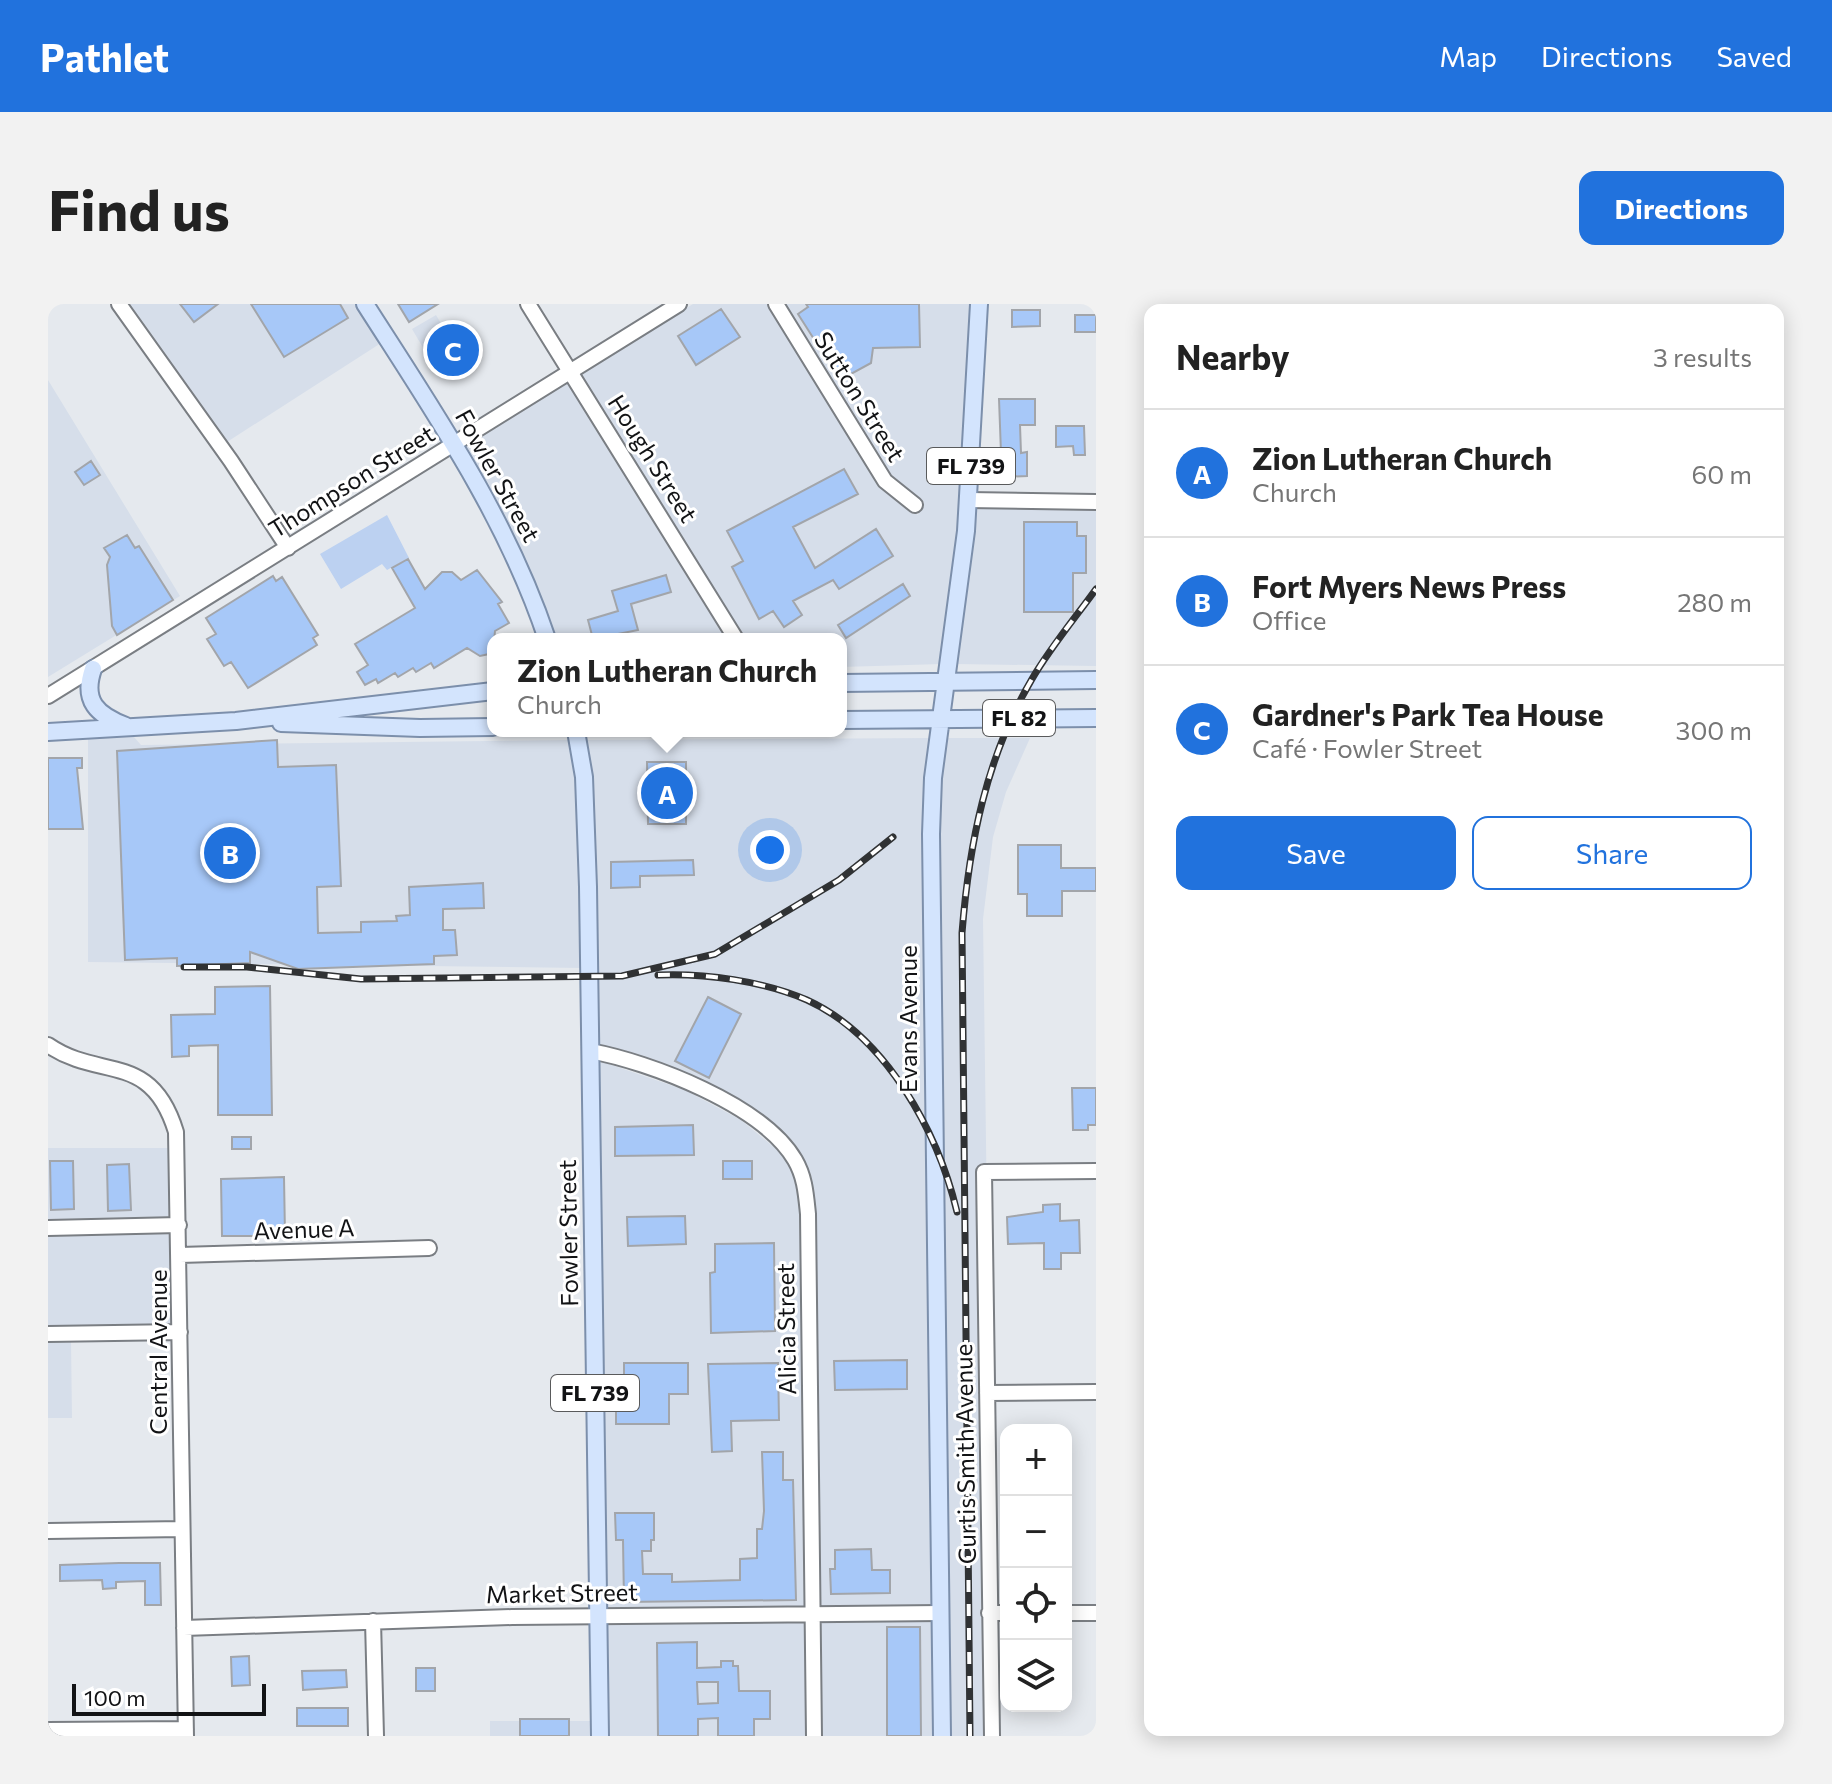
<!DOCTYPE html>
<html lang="en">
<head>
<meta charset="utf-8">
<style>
	body { margin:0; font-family:Commissioner,sans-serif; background:#f2f2f2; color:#222 }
	.controls { position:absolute; right:24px; bottom:24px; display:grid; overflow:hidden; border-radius:16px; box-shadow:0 4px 20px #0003 }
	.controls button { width:72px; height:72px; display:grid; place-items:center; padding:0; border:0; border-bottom:2px solid #e0e0e0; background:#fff; color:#222; font:40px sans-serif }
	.scale { position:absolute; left:24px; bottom:20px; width:194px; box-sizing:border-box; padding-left:8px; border:4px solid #121315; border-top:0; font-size:22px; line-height:28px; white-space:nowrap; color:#121315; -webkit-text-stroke:6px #fff; paint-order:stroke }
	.you { position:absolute; left:722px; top:546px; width:28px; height:28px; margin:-20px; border:6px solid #fff; border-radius:50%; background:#1a73e8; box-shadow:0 0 0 12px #1a73e833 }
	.badge { display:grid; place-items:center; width:52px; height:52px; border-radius:50%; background:#2172dd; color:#fff; font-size:26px; font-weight:700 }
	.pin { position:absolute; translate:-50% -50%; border:4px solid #fff; box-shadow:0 2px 8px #0006 }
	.popup { position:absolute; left:439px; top:329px; width:360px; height:104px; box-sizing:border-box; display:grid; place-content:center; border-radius:16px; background:#fff; filter:drop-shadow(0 2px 6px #0005); font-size:26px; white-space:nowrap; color:#767676 }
	.popup b { font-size:30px; color:#222 }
	.popup::after { content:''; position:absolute; left:50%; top:100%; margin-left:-16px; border:16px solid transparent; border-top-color:#fff }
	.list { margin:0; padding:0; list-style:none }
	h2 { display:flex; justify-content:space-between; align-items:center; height:104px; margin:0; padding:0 32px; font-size:34px }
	h2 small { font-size:26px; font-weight:400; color:#767676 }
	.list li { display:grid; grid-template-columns:52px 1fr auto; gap:24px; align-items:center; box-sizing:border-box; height:128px; padding:0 32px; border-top:2px solid #e0e0e0 }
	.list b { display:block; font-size:30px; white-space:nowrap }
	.list p { margin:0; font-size:26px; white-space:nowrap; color:#767676 }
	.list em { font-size:26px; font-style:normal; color:#767676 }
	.actions { display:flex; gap:16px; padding:24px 32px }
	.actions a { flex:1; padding:18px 0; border:2px solid #2172dd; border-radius:16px; text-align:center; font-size:28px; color:#2172dd }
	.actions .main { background:#2172dd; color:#fff }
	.icon { flex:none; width:44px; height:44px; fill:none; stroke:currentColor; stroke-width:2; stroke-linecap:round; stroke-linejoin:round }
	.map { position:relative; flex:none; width:1048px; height:1432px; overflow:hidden; border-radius:16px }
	header { display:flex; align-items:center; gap:48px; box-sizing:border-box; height:112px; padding:0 40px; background:#2172dd; color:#fff }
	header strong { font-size:38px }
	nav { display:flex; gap:44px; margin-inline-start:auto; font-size:28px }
	.intro { display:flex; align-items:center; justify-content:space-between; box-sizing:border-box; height:192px; padding:0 48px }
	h1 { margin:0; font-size:56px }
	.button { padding:20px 36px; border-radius:16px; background:#2172dd; color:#fff; font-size:28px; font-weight:700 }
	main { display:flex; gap:48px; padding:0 48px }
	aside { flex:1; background:#fff; border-radius:16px; box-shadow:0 4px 20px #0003 }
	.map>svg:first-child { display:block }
	.built { fill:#d6deea }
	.green { fill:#bcd1f1 }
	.building { fill:#a7c8f8; stroke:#a2a5aa; stroke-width:2; fill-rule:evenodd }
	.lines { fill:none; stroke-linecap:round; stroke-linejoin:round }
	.minor-casing { stroke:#7a7e83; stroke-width:18 }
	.major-casing { stroke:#7c8fab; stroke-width:20 }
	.minor { stroke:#fff; stroke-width:14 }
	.major { stroke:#d3e4fd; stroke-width:16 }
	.rail-casing { stroke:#303234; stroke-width:7 }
	.rail { stroke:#fff; stroke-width:4; stroke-dasharray:12; stroke-linecap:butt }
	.labels { text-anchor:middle; stroke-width:6; stroke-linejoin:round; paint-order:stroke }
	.shield { fill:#fff; stroke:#595a5b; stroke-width:2 }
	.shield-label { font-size:22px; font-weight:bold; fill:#121315 }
	.street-label { font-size:24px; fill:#121315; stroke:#fff }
</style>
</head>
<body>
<header>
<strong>Pathlet</strong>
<nav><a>Map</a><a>Directions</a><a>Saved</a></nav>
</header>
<div class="intro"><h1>Find us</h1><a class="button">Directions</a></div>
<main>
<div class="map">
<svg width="1048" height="1432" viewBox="0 0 1048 1432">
	<rect width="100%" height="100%" fill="#e5e9ee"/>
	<!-- built -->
	<path class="built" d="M80 0H309L333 39 179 138Z
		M645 0H719L832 182 870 211 876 198 842 172 736 0H924L911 226 894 360 793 363V335H697L532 70Z
		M388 11 401 33 377 47 364 25Z
		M0 76 132 292 0 373Z
		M520 77 680 335H506L470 242 418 141Z
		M927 197H1048V362L908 360Z
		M86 433 93 441 523 436 530 474 535 664 40 658V434Z
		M885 434 886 1301 770 1303 766 910 760 868 743 838 717 814 641 772 549 741 537 436Z
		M898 434H982L958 488 945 533 935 615 946 1432H901L890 530Z
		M549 756 637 786 693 816 733 849 747 873 753 910 757 1303 556 1305Z
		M0 844H123L124 913 0 917Z
		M125 929V1021L0 1023V932Z
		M0 1038H23L24 1114H0Z
		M886 1316 887 1432H772L770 1318Z
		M613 1318H757L759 1432H558L557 1320Z
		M442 1417H545V1432H442Z"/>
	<!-- green -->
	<path class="green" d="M339 211 361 254 339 266 334 260 293 285 272 250Z"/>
	<!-- building -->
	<path class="building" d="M132 0H170L146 18Z
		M203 0H292L300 14 236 53Z
		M350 0H390L361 18Z
		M758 0H871L872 43 825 44 823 59 792 76 750 10 760 3Z
		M673 5 692 33 648 61 630 32Z
		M964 6H992V22L964 23Z
		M1027 11H1048V28H1027Z
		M410 37 424 59 408 70 404 63 392 71 382 55Z
		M951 95H987V121H972L973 149 979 148V172L950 173 949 149H953Z
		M1008 122H1036L1037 151H1026L1025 142 1008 143Z
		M43 157 52 171 36 181 27 168Z
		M796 165 810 190 745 223 767 264 828 225 845 252 791 285 785 276 745 297 754 311 736 323 725 307 711 315 684 263 695 257 679 227Z
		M976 218H1029V232H1038V269H1025V308H976Z
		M79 231 87 244 91 242 125 296 69 331 64 322 59 261 62 253 56 244Z
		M360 255 377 285 394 268H404L413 276 429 266 454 298 450 300 461 319 447 327 445 347 441 350 432 352 419 344 386 364 383 359 368 368 365 364 350 373 347 369 330 379 328 375 317 381 309 368 320 361 307 340 367 304 344 264Z
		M618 271 623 288 583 300 590 326 545 335 540 316 570 307 564 287Z
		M225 272 228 277 234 273 270 331 265 334 269 341 200 384 183 358 176 362 159 335 168 330 158 314Z
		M855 280 862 292 798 334 790 321Z
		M229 436 230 463 288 461 293 582 269 583 270 629 313 628V618L349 617 348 612 362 611 361 583 435 579 436 604 395 605V626H407L409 651 386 652V660L250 665 202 648V659L129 662V654L77 656 69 447Z
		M0 454H34V464H29L35 525H0Z
		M599 458H638V520H600Z
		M970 541H1013V564H1048V587H1014V612H979V590H970Z
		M645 556 646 571 592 572V583L563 584V558Z
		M222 682 224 811H170V741L141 742V752L124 753 123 711 167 710V683Z
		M660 693 693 710 661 774 627 757Z
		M1024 784H1048V821H1040V826H1025Z
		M645 821 646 851 567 852V823Z
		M184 833H203V845H184Z
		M2 857H25L26 905 3 906Z
		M675 857H704V875H675Z
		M81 860 83 906 60 907 59 861Z
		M236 873 237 932H174L173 875Z
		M1012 900V917L1031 916 1032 949H1013V965H996V939L960 940 959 913 995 908V901Z
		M637 912 638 940 580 942 579 913Z
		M726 939 727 1027 663 1029 662 969 667 968V940Z
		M859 1056V1085L787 1086 786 1057Z
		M576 1059H640V1090H621V1120H568V1090H576Z
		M730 1059 731 1116 683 1117 684 1147 664 1148 660 1060Z
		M714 1148H735V1176H745L748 1296 576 1298 575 1236H568L567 1209H606V1236H603V1247H594L595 1270H624V1278L692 1276V1255L709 1254V1225H714L716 1207Z
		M823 1245 824 1266H842V1289L783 1290 782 1265H787V1246Z
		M71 1259H112L113 1301H97V1277L68 1278V1284L55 1285 54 1276 12 1277V1261Z
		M839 1323H872L873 1432H839Z
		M649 1338V1364L673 1363V1357H685V1362H690L691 1387H722V1415H706V1432H670V1414L650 1415V1432H610L609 1339ZM649 1378H670V1399L650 1400Z
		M201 1352 202 1381 184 1382 183 1353Z
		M368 1364H387V1387H368Z
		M298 1366 299 1383 255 1386 254 1367Z
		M249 1404H300V1422H249Z
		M472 1415H521V1432H472Z"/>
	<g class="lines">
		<defs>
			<path id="minor" d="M71 0 183 157 240 244
				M480 0 688 335
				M728 0 837 177 867 201
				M920 196 1048 198
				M0 392 631 0
				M0 741C52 777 103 746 128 828L138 1432
				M542 747C602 758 715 801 747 856 757 873 758 891 760 910L766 1432
				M0 924 131 921
				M132 951 381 944
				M0 1030 132 1028
				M939 1089 1048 1088
				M0 1227 134 1225
				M941 1309H958
				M1018 1309H1048
				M325 1317 328 1432
				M136 1324 464 1313 893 1309
				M0 1426 138 1425
				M944 1432 936 868 1048 867"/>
			<path id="major" d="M317 0C386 108 458 212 499 335
				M45 365C34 397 49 411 78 422
				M793 379 1048 376
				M793 416 1048 414
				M233 419 372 424 445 423
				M528 427 536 473 540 583 552 1432
				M0 428 188 417 445 387
				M894 1432 883 530 885 474 918 227 931 0"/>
		</defs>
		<!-- minor casing -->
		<use href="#minor" class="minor-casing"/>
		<!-- major casing -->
		<use href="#major" class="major-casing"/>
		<!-- minor -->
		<use href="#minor" class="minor"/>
		<!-- major -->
		<use href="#major" class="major"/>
		<defs>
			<path id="rail" d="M136 663H199L313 675 574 672 667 650 791 576 845 533
				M610 671C657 669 715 677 759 696 838 732 890 828 909 908
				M922 1432 914 629C921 540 938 453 984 375 1002 344 1027 314 1048 285"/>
		</defs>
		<!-- rail casing -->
		<use href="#rail" class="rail-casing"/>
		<!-- rail -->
		<use href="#rail" class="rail"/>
	</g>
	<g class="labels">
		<!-- shield labels -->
		<g class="shield">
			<rect x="879" y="144" width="88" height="36" rx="6"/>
			<rect x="935" y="396" width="72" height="36" rx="6"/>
			<rect x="503" y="1071" width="88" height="36" rx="6"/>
		</g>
		<g class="shield-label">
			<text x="923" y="170">FL 739</text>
			<text x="971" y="422">FL 82</text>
			<text x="547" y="1097">FL 739</text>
		</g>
		<!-- street labels -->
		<g class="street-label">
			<text transform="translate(811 93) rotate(58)" y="8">Sutton Street</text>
			<text transform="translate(604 155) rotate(58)" y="8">Hough Street</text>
			<text transform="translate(449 172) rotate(61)" y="8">Fowler Street</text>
			<text transform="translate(304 178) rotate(-32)" y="8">Thompson Street</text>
			<text transform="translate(861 715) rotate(-90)" y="8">Evans Avenue</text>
			<text transform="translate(256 926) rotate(-2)" y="8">Avenue A</text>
			<text transform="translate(521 929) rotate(-91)" y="8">Fowler Street</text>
			<text transform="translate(739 1025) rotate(-91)" y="8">Alicia Street</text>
			<text transform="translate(111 1048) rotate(-90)" y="8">Central Avenue</text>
			<text transform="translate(918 1150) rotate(-91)" y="8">Curtis Smith Avenue</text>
			<text transform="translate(514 1290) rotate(-1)" y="8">Market Street</text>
		</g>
	</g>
</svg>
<div class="controls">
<button>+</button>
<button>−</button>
<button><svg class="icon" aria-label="locate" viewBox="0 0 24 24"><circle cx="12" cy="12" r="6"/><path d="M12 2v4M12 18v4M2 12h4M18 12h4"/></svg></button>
<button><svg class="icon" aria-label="layers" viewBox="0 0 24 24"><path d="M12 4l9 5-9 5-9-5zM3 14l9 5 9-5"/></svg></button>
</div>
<div class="scale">100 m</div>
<div class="you"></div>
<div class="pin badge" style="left:619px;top:489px">A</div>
<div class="popup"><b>Zion Lutheran Church</b>Church</div>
<div class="pin badge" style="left:182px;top:549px">B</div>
<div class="pin badge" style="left:405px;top:46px">C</div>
</div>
<aside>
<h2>Nearby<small>3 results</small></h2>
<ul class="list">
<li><span class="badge">A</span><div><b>Zion Lutheran Church</b><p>Church</p></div><em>60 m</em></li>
<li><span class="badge">B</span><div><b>Fort Myers News Press</b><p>Office</p></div><em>280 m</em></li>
<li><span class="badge">C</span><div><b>Gardner's Park Tea House</b><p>Café · Fowler Street</p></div><em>300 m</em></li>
</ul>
<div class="actions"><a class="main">Save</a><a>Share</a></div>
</aside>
</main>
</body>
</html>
